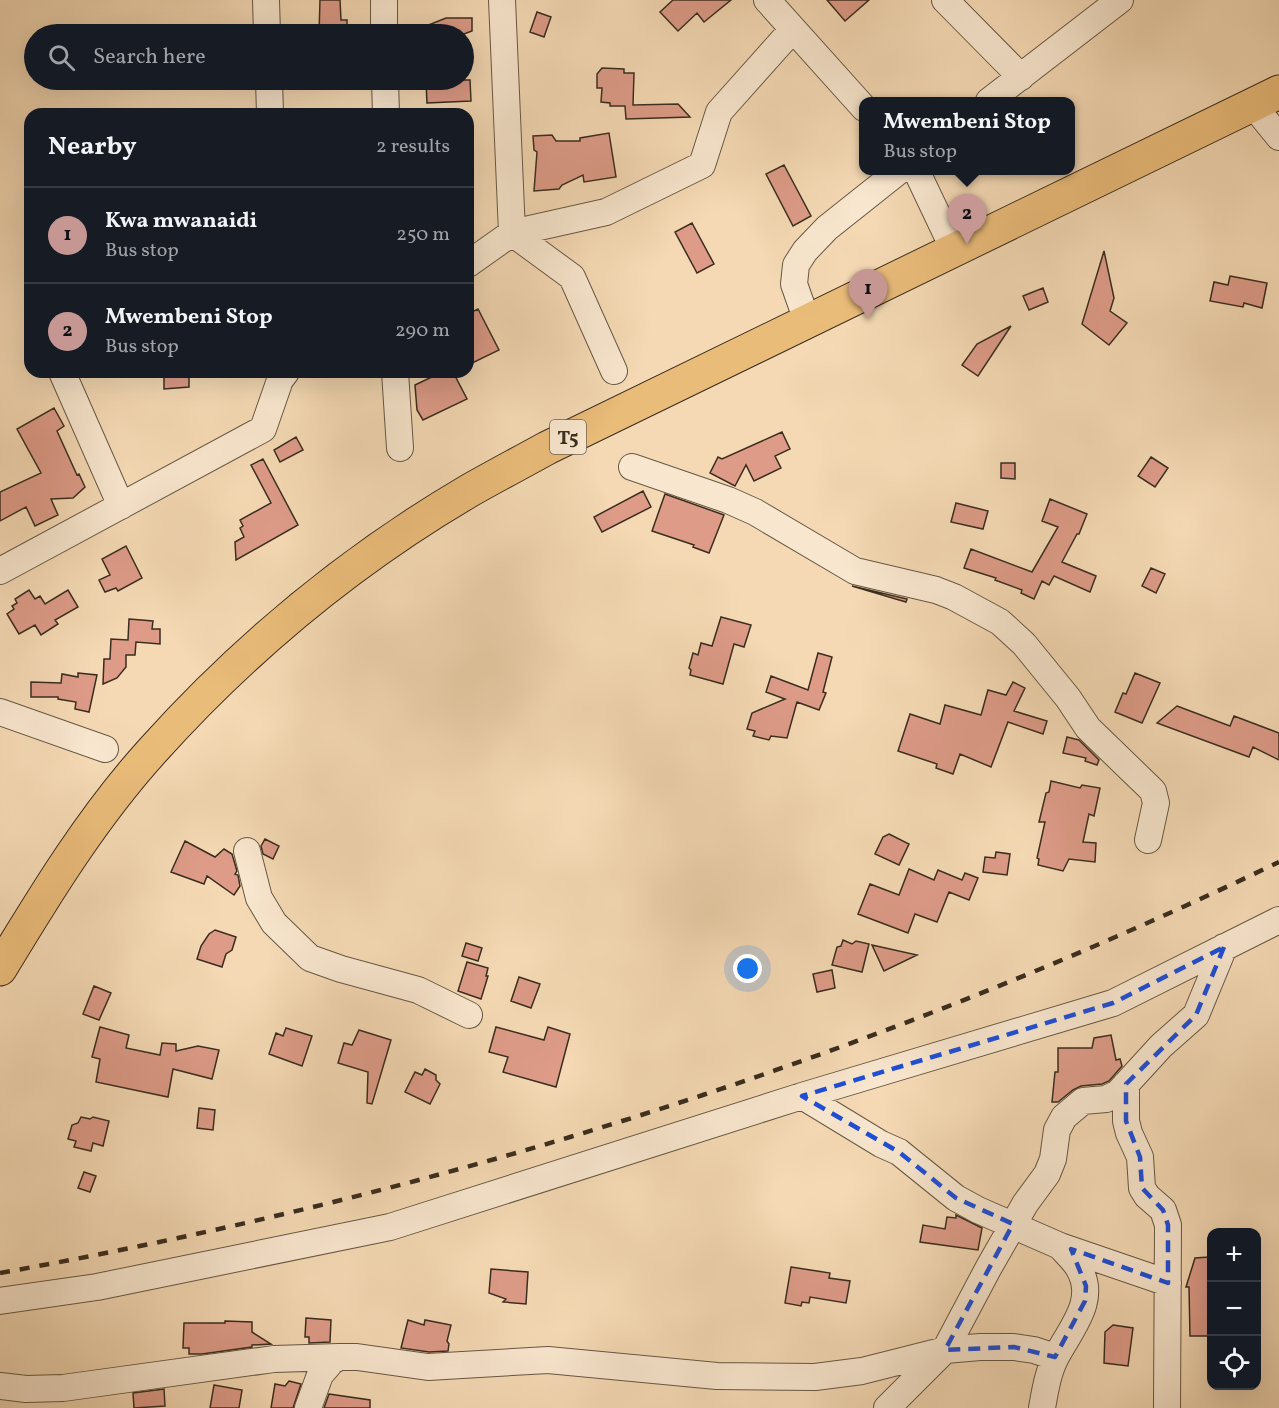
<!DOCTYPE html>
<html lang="en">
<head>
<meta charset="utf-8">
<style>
	body { margin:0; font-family:Vollkorn,serif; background:#20242c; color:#f1f3f6 }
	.controls { position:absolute; right:18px; bottom:18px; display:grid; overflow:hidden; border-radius:12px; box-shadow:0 6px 24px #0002 }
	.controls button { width:54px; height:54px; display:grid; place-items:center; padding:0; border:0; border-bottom:2px solid #363941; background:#171b24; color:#f1f3f6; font:30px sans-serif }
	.you { position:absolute; left:748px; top:969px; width:21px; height:21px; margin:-15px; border:4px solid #fff; border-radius:50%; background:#1a73e8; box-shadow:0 0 0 9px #1a73e833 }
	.badge { display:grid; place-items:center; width:39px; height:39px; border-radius:50%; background:#c59692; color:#111; font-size:20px; font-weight:700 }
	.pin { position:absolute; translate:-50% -50px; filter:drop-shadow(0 2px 3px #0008) }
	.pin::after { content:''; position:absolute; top:32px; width:21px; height:18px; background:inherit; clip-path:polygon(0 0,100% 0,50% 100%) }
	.popup { position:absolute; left:859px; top:97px; width:216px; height:78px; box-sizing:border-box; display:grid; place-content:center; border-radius:12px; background:#171b24; filter:drop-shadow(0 2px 4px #0005); font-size:20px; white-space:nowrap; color:#9ea1a6 }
	.popup b { font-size:22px; color:#f1f3f6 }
	.popup::after { content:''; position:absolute; left:50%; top:100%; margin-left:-12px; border:12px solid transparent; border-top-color:#171b24 }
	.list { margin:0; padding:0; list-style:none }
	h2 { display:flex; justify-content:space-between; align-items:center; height:78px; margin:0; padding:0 24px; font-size:26px }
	h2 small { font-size:20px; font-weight:400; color:#9ea1a6 }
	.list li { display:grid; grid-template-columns:39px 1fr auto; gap:18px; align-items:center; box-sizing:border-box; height:96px; padding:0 24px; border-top:2px solid #363941 }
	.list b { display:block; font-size:22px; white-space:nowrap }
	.list p { margin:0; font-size:20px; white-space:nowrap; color:#9ea1a6 }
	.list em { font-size:20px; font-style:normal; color:#9ea1a6 }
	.icon { flex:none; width:33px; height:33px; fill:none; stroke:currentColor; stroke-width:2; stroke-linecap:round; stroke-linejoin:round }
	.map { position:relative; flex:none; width:1279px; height:1408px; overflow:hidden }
	.search { position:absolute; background:#171b24; box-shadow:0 6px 24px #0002; left:24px; top:24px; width:450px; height:66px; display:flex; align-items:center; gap:15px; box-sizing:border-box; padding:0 21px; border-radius:33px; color:#9ea1a6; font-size:22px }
	.panel { position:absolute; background:#171b24; box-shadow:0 6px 24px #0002; left:24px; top:108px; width:450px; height:270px; border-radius:18px }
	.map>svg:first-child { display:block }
	.building { fill:#dd9b88; stroke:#3a2d1e; stroke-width:1.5 }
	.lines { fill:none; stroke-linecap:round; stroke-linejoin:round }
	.minor-casing { stroke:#685844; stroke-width:28 }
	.highway-casing { stroke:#3a2d1e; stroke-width:35 }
	.minor { stroke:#f8e6ce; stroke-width:26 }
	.highway { stroke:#eabc7a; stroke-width:33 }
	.rail { stroke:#3a2d1e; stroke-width:4.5; stroke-dasharray:10 10; stroke-linecap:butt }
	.marked { fill:none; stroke:#1d4ed8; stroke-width:4.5; stroke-dasharray:12 8; stroke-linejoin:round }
	.labels { text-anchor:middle; stroke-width:4.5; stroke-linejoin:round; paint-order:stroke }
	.shield { fill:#f8e6ce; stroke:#736453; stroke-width:1.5 }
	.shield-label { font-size:20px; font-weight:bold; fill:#3a2d1e }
</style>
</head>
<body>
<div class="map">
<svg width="1279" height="1408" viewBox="0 0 1279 1408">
	<rect width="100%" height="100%" fill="#f4d9b4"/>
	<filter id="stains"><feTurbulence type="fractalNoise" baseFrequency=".00333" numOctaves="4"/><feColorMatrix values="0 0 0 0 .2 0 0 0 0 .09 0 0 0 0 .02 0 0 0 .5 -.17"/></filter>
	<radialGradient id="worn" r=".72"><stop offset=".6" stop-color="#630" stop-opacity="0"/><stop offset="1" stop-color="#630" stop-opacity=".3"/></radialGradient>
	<!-- building -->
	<path class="building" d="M320 0H340L341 20H347V34H319Z
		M673 0H731L704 22 697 13 678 31 660 12Z
		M827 0H869L845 21Z
		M537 12 551 17 544 37 530 32Z
		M446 18H472V31L464 34H406Z
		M602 68 624 69V73H634L633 105 678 104 690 117 626 119 625 106H610V103L601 102 602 88H597V74Z
		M430 80H470L471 101 427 103 426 82H430Z
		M609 133 616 177 584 182 583 175 562 185 559 189 534 191 537 152 534 150 533 136 552 135 556 141H580V138Z
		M784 165 811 216 793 226 766 174Z
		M692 223 714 264 697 273 675 232Z
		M1104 251 1114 298 1110 311 1127 323 1109 345 1082 324Z
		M1230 276 1267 283 1262 308 1244 303 1243 307 1210 301 1214 282 1228 285Z
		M1043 288 1048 302 1029 310 1023 296Z
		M478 309 499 350 468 365V314Z
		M1011 326 978 376 962 365 977 344Z
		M164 372H189V387L164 389Z
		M442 372H453L467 399 423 420 417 410 415 385Z
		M54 408 64 426 57 431 77 475 79 474 85 487 73 498 51 499 58 515 35 526 26 507 0 521V492L41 473 17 429Z
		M782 432 790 449 775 456 781 468 754 481 746 465 735 486 710 473 718 457 722 459Z
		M296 437 303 450 280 462 274 450Z
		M1151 457 1168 468 1155 487 1138 476Z
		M263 459 298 525 236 560 235 542 244 537 240 528 243 526 240 520 271 503 251 465Z
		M1001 463H1015V479L1001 478Z
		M643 491 651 507 602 532 594 517Z
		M665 494 724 515 709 553 693 547 694 545 652 531Z
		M1050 499 1087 514 1079 534H1077L1062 562 1096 576 1090 592 1054 576 1049 585 1042 581 1034 599 1021 593 1022 590 995 580 996 578 964 568 971 549 1032 572 1058 527 1042 521Z
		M956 503 988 511 983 529 951 522Z
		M126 546 142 578 118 591 116 588 105 592 99 580 110 575 102 559Z
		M1151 568 1165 574 1156 593 1142 586Z
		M852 586 907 599 906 602Z
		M29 590 35 599 40 596 45 604 68 590 78 607 55 620 58 624 41 635 35 625 19 634 7 614 14 609 12 606 17 603 15 599Z
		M721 617 751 625 744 647 734 644 723 684 690 675 691 670 689 668 693 653 698 655 701 643 712 646Z
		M129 619 153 621 152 629H160V644L136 642 135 655H126V667L117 678 103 684 104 659H110L111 639 128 640Z
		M818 653 832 657 823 692 826 693 819 710 797 702 787 738 771 736 769 740 753 736 755 731 747 729 752 713 785 699 766 692 771 676 808 690Z
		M78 673 97 675 89 712 75 709 76 702 58 699V697H31V682L61 683 62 674 78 677Z
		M1135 673 1160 683 1142 723 1115 712 1123 693 1126 694Z
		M1013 682 1025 688 1014 711 1047 721 1043 734 1008 722 991 767 960 754 953 774 936 768 937 764 898 751 910 714 940 724 945 705 981 715 988 690 1006 695Z
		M1177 706 1230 726 1234 716 1279 733V760L1253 747 1249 757 1157 723Z
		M1067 737 1079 740 1099 760 1097 765 1085 761 1086 758 1063 753Z
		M1051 781 1080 788 1082 785 1100 788 1094 816 1089 814 1083 842 1096 843 1095 862 1069 859 1063 871 1038 865 1039 859 1037 858 1045 822H1039L1046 793 1049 792Z
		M889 834 909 844 899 865 875 854 883 837Z
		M265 839 279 846 273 859 263 854 261 846Z
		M185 841 215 857 224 849 232 854 237 871 235 874 238 875 240 886 234 895 207 876 204 884 171 872Z
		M996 852 1010 854 1007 875 983 872 985 857 995 858Z
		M909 869 934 880 938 870 962 880 965 873 978 878 969 900 949 892 937 922 915 914 908 933 858 914 870 884 899 895Z
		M215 930 236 937 232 950 226 954 222 967 197 959 201 946 209 934Z
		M843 940 852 944 856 941 869 944 862 972 832 965 837 947 841 946Z
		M466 943 482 948 478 961 462 956Z
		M872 945 917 955 884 971Z
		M467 962 488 968 486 976H488L481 999 458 991Z
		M832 970 835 988 817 992 813 974Z
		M519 977 540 984 531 1008 511 1001Z
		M94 986 111 993 99 1020 83 1014Z
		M100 1027 129 1035 126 1048 160 1055 162 1043 176 1044V1051L198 1046 219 1050 212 1079 173 1069 168 1097 96 1082 100 1059 92 1057Z
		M496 1027 544 1040 548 1027 570 1034 556 1087 503 1072 508 1057 489 1052Z
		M286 1028 312 1036 302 1066 269 1054 276 1033 283 1036Z
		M359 1030 391 1040 372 1104 367 1103 368 1072 338 1063 344 1043 352 1045Z
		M1111 1035 1116 1060 1120 1059 1122 1066 1109 1081 1102 1084 1081 1086 1073 1090 1058 1102H1052L1055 1072H1058V1048H1092L1094 1038Z
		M425 1069 436 1075V1080L440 1084 430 1104 405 1092 415 1072 422 1075Z
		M199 1108 215 1110 213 1130 197 1128Z
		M81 1117 90 1119 93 1117 109 1121 103 1146 93 1143 91 1151 74 1147 76 1141 68 1139 72 1125 78 1123Z
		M84 1172 96 1176 90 1192 78 1188Z
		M956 1215 982 1228 978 1250 920 1242 923 1225 945 1229 947 1217 956 1218Z
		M1209 1257V1263L1212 1262V1336H1190L1189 1287H1186L1195 1258Z
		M791 1267 830 1273 829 1278 850 1281 846 1303 810 1297 809 1303 802 1302 801 1306 785 1303Z
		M491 1269 528 1272 526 1304 503 1302 506 1299 489 1293Z
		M306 1318 331 1320 330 1342 309 1343V1337H305Z
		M408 1320 424 1325 425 1320 451 1325 447 1341 449 1344 448 1351 429 1352 401 1348Z
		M225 1321 252 1322V1332L271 1344 252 1345V1347L202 1354H189V1348H183L184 1323H225Z
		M1113 1325 1133 1328 1128 1366 1104 1363 1105 1332Z
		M289 1381 301 1384 293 1408H271L275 1384 285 1386Z
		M214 1385 242 1390 239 1408H210Z
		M164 1389 165 1406 134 1408 133 1393Z
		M329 1394 370 1400V1408H324Z"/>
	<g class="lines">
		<defs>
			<path id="minor" d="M266 0 267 34
				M384 0V34
				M502 0 512 233 572 277 614 371
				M767 0 864 108
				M945 0 1021 77
				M269 80 270 114
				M385 80 386 114
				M989 101 1120 0
				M1253 105 1279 137
				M916 170 954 250
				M468 264 512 233 606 212 702 165 719 112 793 29
				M807 321 794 284 796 265 805 251 827 228 900 170
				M62 372 121 506
				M395 372 400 448
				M632 467 728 500 755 512 855 571 936 590 954 597 1000 622 1024 644 1068 698 1088 728 1153 791 1156 803 1148 840
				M0 571 263 429 280 380 286 372
				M0 712 105 749
				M247 851 259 898 274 923 310 958 341 969 418 990 469 1015
				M1126 1084V1121L1129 1133 1140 1157 1142 1188 1147 1196 1163 1210 1168 1225 1167 1408
				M802 1096 881 1144 899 1152 956 1198 978 1210 1060 1246 1168 1283
				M0 1301 97 1287 390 1227 802 1096 1113 1003 1279 920
				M0 1386 26 1389 63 1388 274 1359 339 1357
				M308 1408 320 1375 332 1361 339 1357H357L428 1367 548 1360 717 1376 815 1377 862 1371 945 1350 980 1347H1014L1034 1350 1055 1357
				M887 1408 945 1350 989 1267 1025 1204 1047 1174 1053 1159 1057 1130 1064 1117 1083 1101 1106 1099 1118 1093 1161 1046 1196 1015 1224 947
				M1042 1408C1045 1391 1048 1371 1057 1355 1072 1327 1098 1299 1078 1267 1073 1259 1066 1253 1060 1246"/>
			<path id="highway" d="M0 969C46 893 93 816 153 750 244 649 350 561 467 492 493 477 520 463 547 448L1279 92"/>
		</defs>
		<!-- minor casing -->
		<use href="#minor" class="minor-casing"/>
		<!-- highway casing -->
		<use href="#highway" class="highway-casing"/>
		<!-- minor -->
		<use href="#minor" class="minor"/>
		<!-- highway -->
		<use href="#highway" class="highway"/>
		<!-- rail -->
		<path class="rail" d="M0 1273C443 1194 874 1057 1279 862"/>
	</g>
	<!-- marked area -->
	<path class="marked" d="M1224 947 1196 1015 1126 1084V1121L1140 1157 1142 1188 1163 1210 1168 1225V1283L1071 1249 1086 1286 1085 1301 1055 1357 1014 1347 945 1350 1013 1224 956 1198 899 1152 802 1096 1113 1003Z"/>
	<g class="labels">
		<!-- shield labels -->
		<rect class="shield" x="550" y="420" width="36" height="34" rx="4.5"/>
		<g class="shield-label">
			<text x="568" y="444">T5</text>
		</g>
	</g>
	<rect width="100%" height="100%" filter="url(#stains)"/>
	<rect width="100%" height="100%" fill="url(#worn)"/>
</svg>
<div class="controls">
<button>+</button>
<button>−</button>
<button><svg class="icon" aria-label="locate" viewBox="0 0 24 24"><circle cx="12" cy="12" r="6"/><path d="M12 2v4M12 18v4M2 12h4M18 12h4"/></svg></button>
</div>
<div class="you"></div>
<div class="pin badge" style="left:868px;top:319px">1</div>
<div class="pin badge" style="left:967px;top:244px">2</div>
<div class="popup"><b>Mwembeni Stop</b>Bus stop</div>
<div class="search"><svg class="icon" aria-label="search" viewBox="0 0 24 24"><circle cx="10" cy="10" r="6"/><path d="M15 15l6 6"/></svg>Search here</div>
<section class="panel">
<h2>Nearby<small>2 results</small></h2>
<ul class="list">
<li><span class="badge">1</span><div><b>Kwa mwanaidi</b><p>Bus stop</p></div><em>250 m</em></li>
<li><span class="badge">2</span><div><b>Mwembeni Stop</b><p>Bus stop</p></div><em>290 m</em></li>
</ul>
</section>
</div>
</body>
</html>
